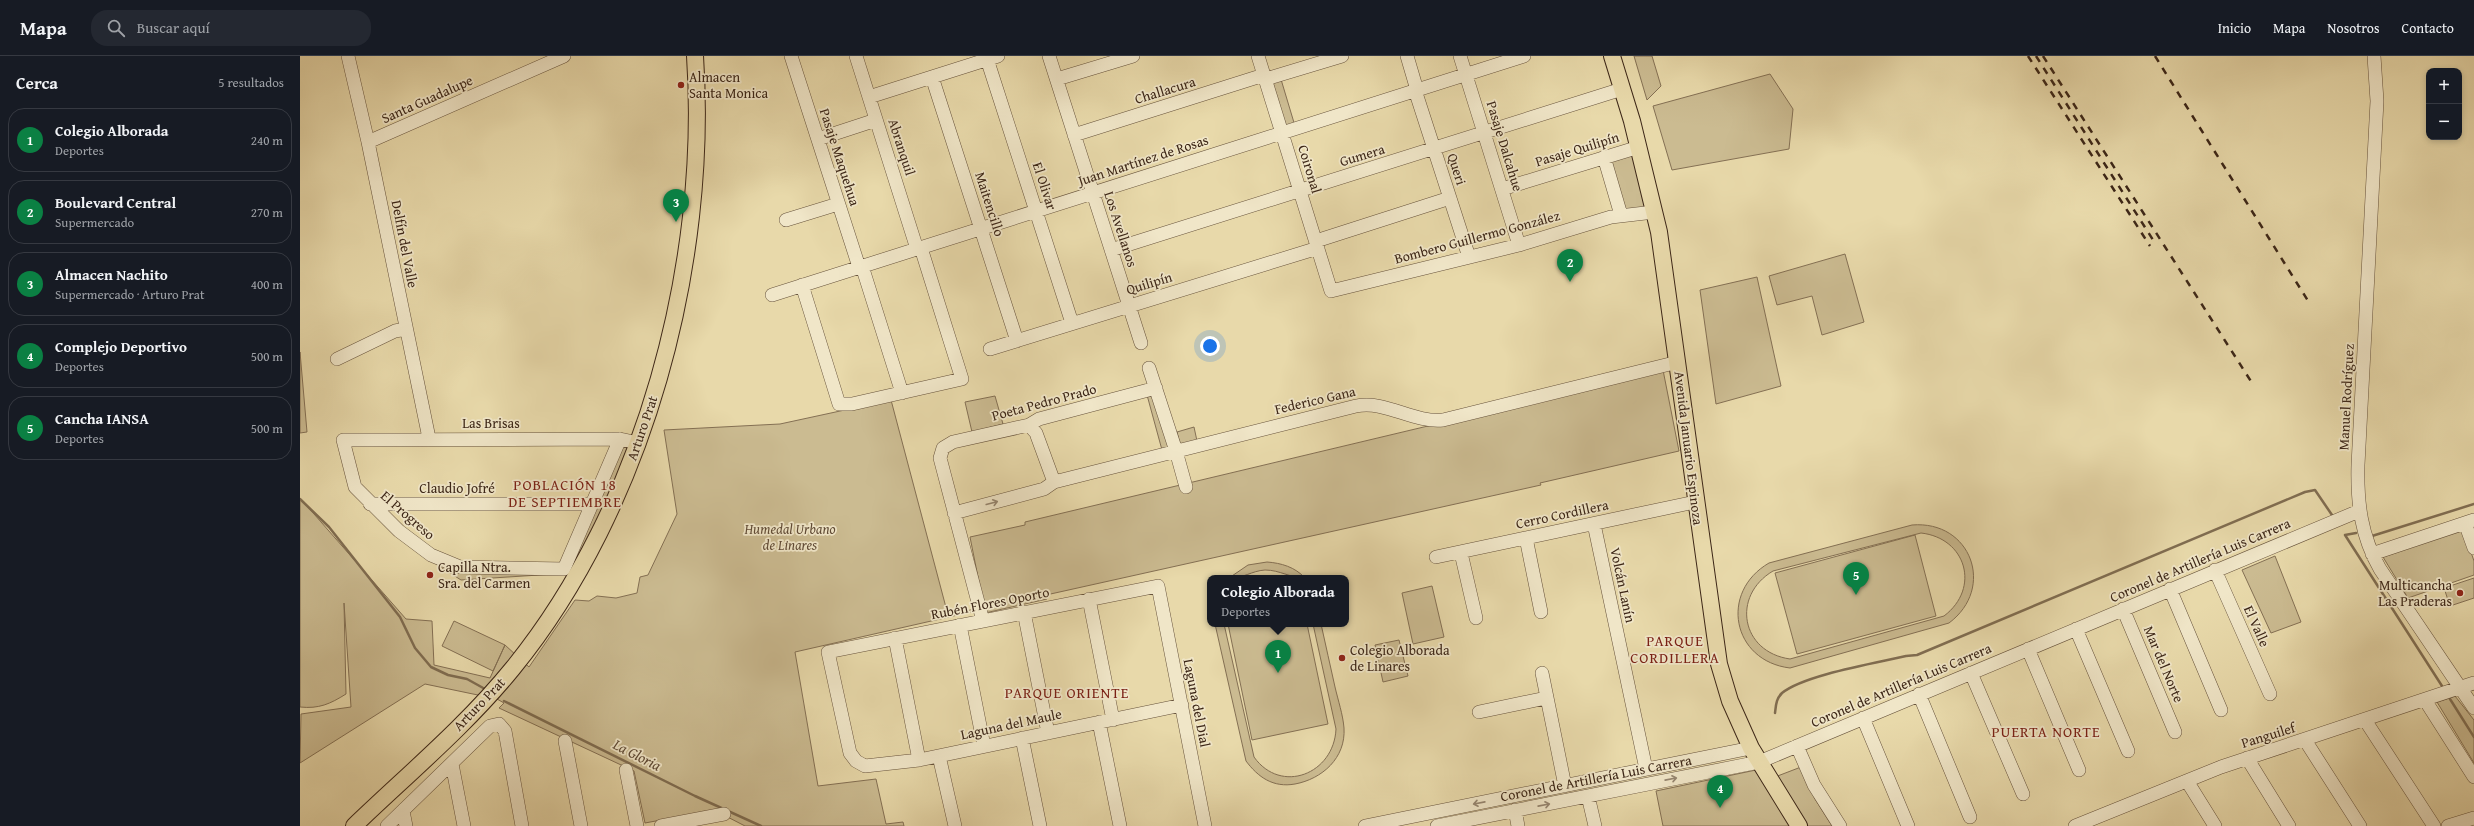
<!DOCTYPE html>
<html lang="es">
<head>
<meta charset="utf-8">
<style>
	body { margin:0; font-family:"Gentium Book Plus",serif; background:#242831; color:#f1f3f6 }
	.controls { position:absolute; right:12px; top:12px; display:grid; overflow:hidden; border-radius:8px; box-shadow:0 2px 6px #0003 }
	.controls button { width:36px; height:36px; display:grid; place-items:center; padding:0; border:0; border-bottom:1px solid #363941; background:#171b24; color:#f1f3f6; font:20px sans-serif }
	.you { position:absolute; left:910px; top:290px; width:14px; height:14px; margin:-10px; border:3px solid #fff; border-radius:50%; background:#1a73e8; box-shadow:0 0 0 6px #1a73e833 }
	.badge { display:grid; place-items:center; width:26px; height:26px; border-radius:50%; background:#0b8043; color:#fff; font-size:13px; font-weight:700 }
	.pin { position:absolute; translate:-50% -33px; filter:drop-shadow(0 1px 2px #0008) }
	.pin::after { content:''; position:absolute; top:21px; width:14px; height:12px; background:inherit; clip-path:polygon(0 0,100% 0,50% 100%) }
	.popup { position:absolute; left:907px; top:519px; width:142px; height:52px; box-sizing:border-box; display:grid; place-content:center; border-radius:8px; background:#171b24; filter:drop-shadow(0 1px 3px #0005); font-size:13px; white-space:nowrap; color:#9ea1a6 }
	.popup b { font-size:15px; color:#f1f3f6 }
	.popup::after { content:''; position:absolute; left:50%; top:100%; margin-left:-8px; border:8px solid transparent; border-top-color:#171b24 }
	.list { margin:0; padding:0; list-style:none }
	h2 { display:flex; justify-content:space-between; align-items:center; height:52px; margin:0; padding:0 16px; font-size:17px }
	h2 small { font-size:13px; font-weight:400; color:#9ea1a6 }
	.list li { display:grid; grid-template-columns:26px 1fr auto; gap:12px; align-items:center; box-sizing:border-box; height:64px; margin:0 8px 8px; padding:0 8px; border:1px solid #363941; border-radius:16px }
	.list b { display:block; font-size:15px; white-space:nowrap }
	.list p { margin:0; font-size:13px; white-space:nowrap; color:#9ea1a6 }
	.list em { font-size:13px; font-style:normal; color:#9ea1a6 }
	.icon { flex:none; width:22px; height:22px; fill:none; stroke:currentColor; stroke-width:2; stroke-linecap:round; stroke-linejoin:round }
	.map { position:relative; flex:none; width:2174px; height:770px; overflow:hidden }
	header { display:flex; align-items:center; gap:24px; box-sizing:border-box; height:56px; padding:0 20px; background:#171b24; border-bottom:1px solid #363941 }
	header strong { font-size:19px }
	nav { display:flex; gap:22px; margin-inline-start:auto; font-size:14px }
	.search { width:280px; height:36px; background:#242831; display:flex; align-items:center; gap:10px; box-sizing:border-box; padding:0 14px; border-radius:16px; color:#9ea1a6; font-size:15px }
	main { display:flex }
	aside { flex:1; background:#171b24 }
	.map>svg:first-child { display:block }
	.green { fill:#cbbb91; stroke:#847054; fill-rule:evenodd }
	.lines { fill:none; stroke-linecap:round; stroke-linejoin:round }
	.stream { stroke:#806d51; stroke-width:2.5 }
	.minor-casing { stroke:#67533c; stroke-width:14 }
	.major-casing { stroke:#3c2617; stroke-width:18 }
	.minor { stroke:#f0e6c8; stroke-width:13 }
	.major { stroke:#e8d9aa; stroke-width:16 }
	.rail { stroke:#3c2617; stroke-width:2.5; stroke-dasharray:7 7; stroke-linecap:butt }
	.oneway { stroke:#968670 }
	.poi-dot { fill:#8f2418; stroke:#f0e6c8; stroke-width:1.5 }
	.labels { text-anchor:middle; stroke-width:3.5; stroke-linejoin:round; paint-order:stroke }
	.poi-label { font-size:14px; fill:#3c2617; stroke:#f0e6c8; text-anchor:start }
	.street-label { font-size:14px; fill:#3c2617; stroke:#f0e6c8 }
	.park-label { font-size:14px; font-style:italic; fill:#604b36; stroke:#f0e6c8 }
	.neighbourhood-label { font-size:15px; letter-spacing:1px; fill:#7a1f14; stroke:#f0e6c8 }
	.water-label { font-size:15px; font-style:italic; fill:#5e4934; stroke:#f0e6c8 }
</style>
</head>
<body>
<header>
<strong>Mapa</strong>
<div class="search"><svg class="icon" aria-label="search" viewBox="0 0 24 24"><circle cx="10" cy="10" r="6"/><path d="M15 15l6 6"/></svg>Buscar aquí</div>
<nav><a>Inicio</a><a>Mapa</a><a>Nosotros</a><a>Contacto</a></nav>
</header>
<main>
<aside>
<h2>Cerca<small>5 resultados</small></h2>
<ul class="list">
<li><span class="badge">1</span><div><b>Colegio Alborada</b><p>Deportes</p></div><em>240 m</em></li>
<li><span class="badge">2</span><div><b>Boulevard Central</b><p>Supermercado</p></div><em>270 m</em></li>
<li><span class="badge">3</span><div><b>Almacen Nachito</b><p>Supermercado · Arturo Prat</p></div><em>400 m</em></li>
<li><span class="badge">4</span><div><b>Complejo Deportivo</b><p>Deportes</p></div><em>500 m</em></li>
<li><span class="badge">5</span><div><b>Cancha IANSA</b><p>Deportes</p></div><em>500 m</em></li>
</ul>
</aside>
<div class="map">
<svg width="2174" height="770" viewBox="0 0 2174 770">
	<rect width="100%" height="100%" fill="#e8d9aa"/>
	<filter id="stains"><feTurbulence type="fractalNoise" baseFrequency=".005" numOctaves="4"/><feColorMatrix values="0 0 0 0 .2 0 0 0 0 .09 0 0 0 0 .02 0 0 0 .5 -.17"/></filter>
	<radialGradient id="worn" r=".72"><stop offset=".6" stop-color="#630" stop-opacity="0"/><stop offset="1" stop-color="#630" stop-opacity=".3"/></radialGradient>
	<!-- green -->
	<path class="green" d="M1334 0H1352L1361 30 1347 44Z
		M1470 18 1493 53 1489 93 1372 114 1353 50Z
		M980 20 995 70 984 74 968 25Z
		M1337 95 1351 154 1323 156 1307 103Z
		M1545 198 1564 266 1522 279 1512 240 1477 249 1469 220Z
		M1457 221 1481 330 1416 348 1400 234Z
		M0 296 7 376 0 377Z
		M1363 314 1379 395 1240 427 1241 429 746 539 747 543 685 557 684 553 495 596 518 730 576 723 586 768 603 766 604 770H445L414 754 345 767 334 715 199 652 204 647 197 643 125 628 0 707 1 658 51 651 44 547 46 638C30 648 19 653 0 651V442L106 563 132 565 134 609 190 622 205 589 229 611 275 544 289 545 297 540 316 542 337 537 340 521 348 519 377 458 364 374 480 368 591 344 648 559 684 551 670 481 725 469V466Z
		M853 337 872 391 862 394 847 339Z
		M695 340 703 368 672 376 665 346Z
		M894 371 897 385 880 389 877 376Z
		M322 388 328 390 300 462 272 513 269 511Z
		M1612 469C1671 464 1696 532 1649 567L1490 612C1432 605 1419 536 1469 507ZM1621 477C1666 482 1681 532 1644 560L1490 603C1441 596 1431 540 1473 515Z
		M2163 473 2174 505V519L2108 542 2083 501Z
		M1615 479 1636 560 1497 598 1475 517Z
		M1975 500 2001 566 1971 577 1942 514Z
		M140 506 255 518 161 524 136 508Z
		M967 506C981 507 995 511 1005 522 990 522 980 514 965 514 951 515 945 522 929 522L948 509Z
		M2174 522V542L2150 550 2144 532Z
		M1132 530 1144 581 1113 588 1102 537Z
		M154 565 205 589 193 615 142 590Z
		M915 568H924L954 701C981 739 1034 718 1036 673L1013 568H1021C1026 589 1030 610 1035 631 1038 644 1043 659 1044 672 1046 702 1022 723 995 728 973 732 958 721 946 705Z
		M928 568H1007L1028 668 952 684Z
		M1099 584 1108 620 1083 626 1075 589Z
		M2155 640 2174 664V707L2137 646Z
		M1501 711 1515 743 1532 770H1506L1475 721Z
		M1456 714 1491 770H1363L1356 735Z"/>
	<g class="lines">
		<!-- stream -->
		<path class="stream" d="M0 443 29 471 100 561 115 592 131 611 148 619 167 623 185 633
			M2056 477 2045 479 2142 630
			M2072 480 2174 448
			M2150 643 2174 681
			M204 645 395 740 461 770
			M1475 657C1476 649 1476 643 1482 637 1504 619 1576 607 1606 600L1617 599 2005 436 2015 434 2032 459"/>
		<defs>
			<path id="minor" d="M48 0 68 86 129 382
				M491 0 559 211
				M556 0 617 193
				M749 0 841 287
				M958 0 1031 235 1219 189 1311 161 1354 156
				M1107 0 1117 34
				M1160 0 1219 189
				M2074 0 2077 45 2058 409C2057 447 2061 480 2080 513L2174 652
				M687 3 772 267
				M632 21 717 285
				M757 23 833 0
				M966 23 1042 0
				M1115 34 1169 201
				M569 41 698 0
				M774 79 964 19
				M518 83 576 64
				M68 86 264 0
				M1304 101 1321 159
				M1202 133 1339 91
				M486 164 538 148
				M1016 185 1150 142
				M811 194 1322 33
				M562 210 602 337
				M502 229 539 348H552L662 323 621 192
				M472 239 1224 0
				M690 293 1018 192
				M37 303 95 275 106 273
				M849 312 876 395 886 431
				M729 369 736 377 754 426
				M320 383 264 513 160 511 131 499 99 475 55 431 43 384 320 383 338 387
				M70 448H292
				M654 457 744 433 754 426 1056 350C1086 344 1113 367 1143 364L1378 306
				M2165 467 2174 492
				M1294 468 1346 713
				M1226 482 1241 556
				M1161 497 1176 562
				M2072 498 2174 464
				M1136 501 1395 446
				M1915 514 1970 638
				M1870 533 1921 654
				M789 543 813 664
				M1823 553 1875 676
				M724 556 748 677
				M683 565 640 402 643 392 653 386 729 369 739 363 856 332
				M660 569 684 690
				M1776 573 1828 695
				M595 582 619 704
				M1728 593 1779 714
				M1242 617 1265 730
				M1671 617 1723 738
				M1619 638 1670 761
				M2125 644 2174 721
				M882 649 619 704 565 710 556 705 550 697 528 596 858 530 905 770
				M1179 656 1246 642
				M1563 662 1608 770
				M2065 664 2134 770
				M799 666 820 770
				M722 682 740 770
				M2005 684 2060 770
				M265 685 281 770
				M1497 690 1514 729 1540 770
				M639 700 655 770
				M1947 702 1989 770
				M152 708 164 770
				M326 714 337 770
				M1887 725 1915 770
				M1288 740 1295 770
				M1215 754 1218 770
				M103 755 106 770
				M87 770 190 670 199 668 205 675 222 770
				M361 770 424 758
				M1065 770 1451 692
				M1137 770 1459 706 2059 455
				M1775 770 1921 711 2174 627
				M2148 770 2174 762"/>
			<path id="major" d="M1312 0 1332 65 1359 176 1419 608 1430 645 1451 692 1499 770
				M54 770C107 719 166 670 213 612 345 450 409 207 395 0"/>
		</defs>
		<!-- minor casing -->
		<use href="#minor" class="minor-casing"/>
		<!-- major casing -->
		<use href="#major" class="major-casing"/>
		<!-- minor -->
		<use href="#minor" class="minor"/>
		<!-- major -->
		<use href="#major" class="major"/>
		<!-- rail -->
		<path class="rail" d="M1728 0 1850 190
			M1736 0 1855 187
			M1743 0 1954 330
			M1855 0 2010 248"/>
	</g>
	<!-- one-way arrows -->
	<defs><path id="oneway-shaft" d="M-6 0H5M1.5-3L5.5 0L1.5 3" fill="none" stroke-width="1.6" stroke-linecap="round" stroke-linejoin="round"/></defs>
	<g class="oneway">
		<use href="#oneway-shaft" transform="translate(692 447) rotate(-15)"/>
		<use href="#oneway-shaft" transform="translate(1371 723) rotate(-11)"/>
		<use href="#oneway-shaft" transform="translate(1179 747) rotate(169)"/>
		<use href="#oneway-shaft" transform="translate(1244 749) rotate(-11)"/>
	</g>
	<!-- markers -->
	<g class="poi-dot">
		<circle cx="381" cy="29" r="4"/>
		<circle cx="130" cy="519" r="4"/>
		<circle cx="2160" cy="537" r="4"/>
		<circle cx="1042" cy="602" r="4"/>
	</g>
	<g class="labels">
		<!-- poi labels -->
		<g class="poi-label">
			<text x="389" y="26">Almacen<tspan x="389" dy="16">Santa Monica</tspan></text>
			<text x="138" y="516">Capilla Ntra.<tspan x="138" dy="16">Sra. del Carmen</tspan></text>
			<text x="2152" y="534" text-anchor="end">Multicancha<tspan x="2152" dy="16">Las Praderas</tspan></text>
			<text x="1050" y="599">Colegio Alborada<tspan x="1050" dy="16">de Linares</tspan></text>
		</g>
		<!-- street labels -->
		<g class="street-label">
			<text transform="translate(865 34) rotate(-17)" y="5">Challacura</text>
			<text transform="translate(127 43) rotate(-24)" y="5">Santa Guadalupe</text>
			<text transform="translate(1205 90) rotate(73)" y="5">Pasaje Dalcahue</text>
			<text transform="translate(602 91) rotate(72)" y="5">Abranquil</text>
			<text transform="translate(1277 93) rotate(-17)" y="5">Pasaje Quilipín</text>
			<text transform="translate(1062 99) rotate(-17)" y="5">Gumera</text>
			<text transform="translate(540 101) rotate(72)" y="5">Pasaje Maquehua</text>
			<text transform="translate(843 104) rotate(-18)" y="5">Juan Martínez de Rosas</text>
			<text transform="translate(1010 113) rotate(73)" y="5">Coironal</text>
			<text transform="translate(1157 113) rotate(72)" y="5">Queri</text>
			<text transform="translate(745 130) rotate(72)" y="5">El Olivar</text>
			<text transform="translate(690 148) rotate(72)" y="5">Maitencillo</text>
			<text transform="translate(821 173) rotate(72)" y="5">Los Avellanos</text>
			<text transform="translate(1177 181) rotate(-15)" y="5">Bombero Guillermo González</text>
			<text transform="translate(105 188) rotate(79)" y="5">Delfín del Valle</text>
			<text transform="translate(849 227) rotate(-17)" y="5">Quilipín</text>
			<text transform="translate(2046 341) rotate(-87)" y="5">Manuel Rodríguez</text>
			<text transform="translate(1015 344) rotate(-13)" y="5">Federico Gana</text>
			<text transform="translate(744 346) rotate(-15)" y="5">Poeta Pedro Prado</text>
			<text x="191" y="372">Las Brisas</text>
			<text transform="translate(342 372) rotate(-71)" y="5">Arturo Prat</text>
			<text transform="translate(1389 392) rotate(83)" y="5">Avenida Januario Espinoza</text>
			<text x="157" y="437">Claudio Jofré</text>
			<text transform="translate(1262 458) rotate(-12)" y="5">Cerro Cordillera</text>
			<text transform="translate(108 459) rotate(41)" y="5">El Progreso</text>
			<text transform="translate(1900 504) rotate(-23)" y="5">Coronel de Artillería Luis Carrera</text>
			<text transform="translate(1323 529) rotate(78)" y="5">Volcán Lanín</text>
			<text transform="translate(690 547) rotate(-11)" y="5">Rubén Flores Oporto</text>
			<text transform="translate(1957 570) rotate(66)" y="5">El Valle</text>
			<text transform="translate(1864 608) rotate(67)" y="5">Mar del Norte</text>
			<text transform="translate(1601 629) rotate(-23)" y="5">Coronel de Artillería Luis Carrera</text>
			<text transform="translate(897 647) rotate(79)" y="5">Laguna del Dial</text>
			<text transform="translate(179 648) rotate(-46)" y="5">Arturo Prat</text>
			<text transform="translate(711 668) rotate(-12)" y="5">Laguna del Maule</text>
			<text transform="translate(1968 679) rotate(-17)" y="5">Panguilef</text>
			<text transform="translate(1296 722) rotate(-11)" y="5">Coronel de Artillería Luis Carrera</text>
		</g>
		<!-- park labels -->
		<g class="park-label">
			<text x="490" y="478">Humedal Urbano<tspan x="490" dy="16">de Linares</tspan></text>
		</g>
		<!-- neighbourhood labels -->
		<g class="neighbourhood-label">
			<text x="265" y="434">POBLACIÓN 18<tspan x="265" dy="17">DE SEPTIEMBRE</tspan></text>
			<text x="1375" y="590">PARQUE<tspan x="1375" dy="17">CORDILLERA</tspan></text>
			<text x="767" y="642">PARQUE ORIENTE</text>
			<text x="1746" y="681">PUERTA NORTE</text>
		</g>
		<!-- water labels -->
		<g class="water-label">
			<text transform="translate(337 699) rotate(27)" y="5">La Gloria</text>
		</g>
	</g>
	<rect width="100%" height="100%" filter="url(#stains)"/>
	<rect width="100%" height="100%" fill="url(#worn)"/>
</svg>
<div class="controls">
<button>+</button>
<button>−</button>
</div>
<div class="you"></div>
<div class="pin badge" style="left:978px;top:617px">1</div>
<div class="popup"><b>Colegio Alborada</b>Deportes</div>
<div class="pin badge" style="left:1270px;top:226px">2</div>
<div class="pin badge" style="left:376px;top:166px">3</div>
<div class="pin badge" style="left:1420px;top:752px">4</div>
<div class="pin badge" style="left:1556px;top:539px">5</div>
</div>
</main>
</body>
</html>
